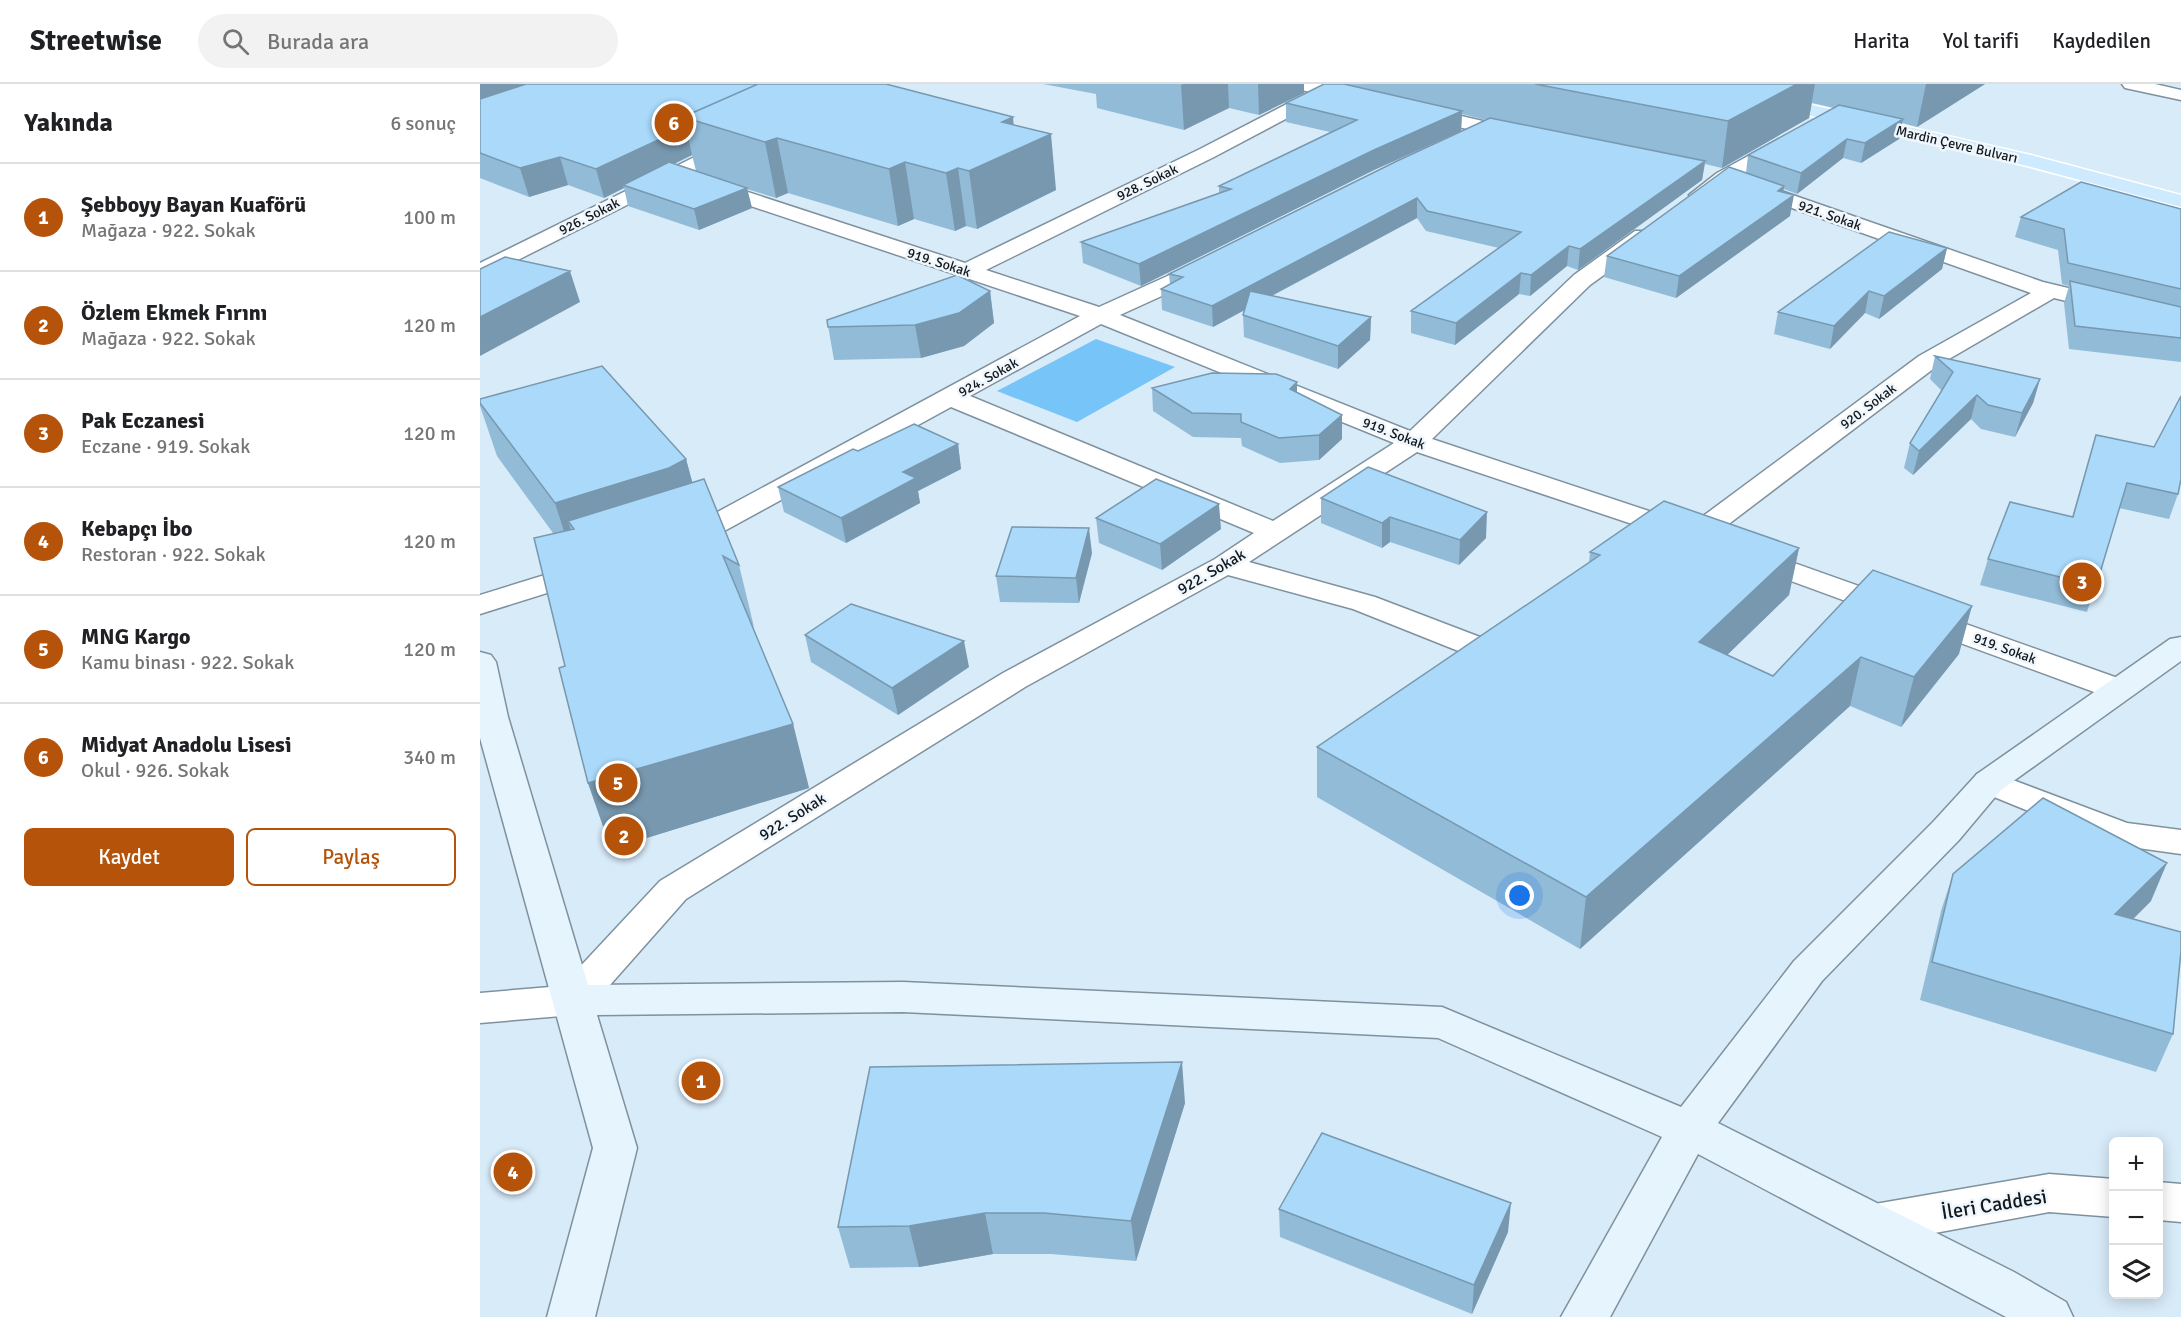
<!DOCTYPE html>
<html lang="tr">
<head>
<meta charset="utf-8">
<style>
	body { margin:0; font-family:Signika,sans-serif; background:#f2f2f2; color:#202124 }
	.controls { position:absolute; right:18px; bottom:18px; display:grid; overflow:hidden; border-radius:9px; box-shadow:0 3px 15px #0003 }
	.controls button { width:54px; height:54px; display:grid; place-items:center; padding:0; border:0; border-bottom:2px solid #e0e0e0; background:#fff; color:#202124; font:30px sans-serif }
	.you { position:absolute; left:1040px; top:812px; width:21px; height:21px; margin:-15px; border:4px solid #fff; border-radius:50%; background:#1a73e8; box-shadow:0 0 0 9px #1a73e833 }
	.badge { display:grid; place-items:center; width:39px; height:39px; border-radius:50%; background:#b45309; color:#fff; font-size:20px; font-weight:700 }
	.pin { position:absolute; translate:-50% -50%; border:3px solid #fff; box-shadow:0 2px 6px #0006 }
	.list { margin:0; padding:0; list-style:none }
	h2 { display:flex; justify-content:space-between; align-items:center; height:78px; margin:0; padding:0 24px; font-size:26px }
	h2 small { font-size:20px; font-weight:400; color:#757577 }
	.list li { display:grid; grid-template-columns:39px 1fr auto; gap:18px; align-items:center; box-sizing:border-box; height:108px; padding:0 24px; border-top:2px solid #e0e0e0 }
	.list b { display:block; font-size:22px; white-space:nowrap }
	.list p { margin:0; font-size:20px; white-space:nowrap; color:#757577 }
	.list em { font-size:20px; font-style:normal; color:#757577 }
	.actions { display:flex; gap:12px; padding:18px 24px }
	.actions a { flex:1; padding:14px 0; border:2px solid #b45309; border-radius:9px; text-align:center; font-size:21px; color:#b45309 }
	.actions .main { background:#b45309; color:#fff }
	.icon { flex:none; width:33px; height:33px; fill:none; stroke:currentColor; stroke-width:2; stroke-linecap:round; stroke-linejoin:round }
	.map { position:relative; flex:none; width:1701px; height:1233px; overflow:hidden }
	header { display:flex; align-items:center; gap:36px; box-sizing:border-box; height:84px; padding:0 30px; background:#fff; border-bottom:2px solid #e0e0e0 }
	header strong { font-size:28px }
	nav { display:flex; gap:33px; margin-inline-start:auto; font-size:21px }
	.search { width:420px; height:54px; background:#f2f2f2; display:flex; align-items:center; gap:15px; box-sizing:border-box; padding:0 21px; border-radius:33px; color:#757577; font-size:22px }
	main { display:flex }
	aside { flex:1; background:#fff }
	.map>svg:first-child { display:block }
	.green { fill:#76c4f8 }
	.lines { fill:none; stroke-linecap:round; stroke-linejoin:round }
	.street-casing { stroke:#7f919e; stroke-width:3 }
	.secondary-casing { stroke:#7f919e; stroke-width:3 }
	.primary-casing { stroke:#fff; stroke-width:3 }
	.street { fill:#fff; fill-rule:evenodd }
	.secondary { fill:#e6f4fe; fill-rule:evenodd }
	.primary { fill:#ceeafe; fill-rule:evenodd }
	.wall { fill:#92bbd7; fill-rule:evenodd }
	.shaded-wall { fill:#7798af }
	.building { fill:#aad9fa; stroke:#7798af; stroke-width:1.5 }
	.labels { text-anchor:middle; stroke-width:5; stroke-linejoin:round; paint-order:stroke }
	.far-street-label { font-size:14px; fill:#12191e; stroke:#eff6fc }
	.street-label { font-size:16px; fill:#12191e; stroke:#eff6fc }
	.near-street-label { font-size:20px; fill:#12191e; stroke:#eff6fc }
</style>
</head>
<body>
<header>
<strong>Streetwise</strong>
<div class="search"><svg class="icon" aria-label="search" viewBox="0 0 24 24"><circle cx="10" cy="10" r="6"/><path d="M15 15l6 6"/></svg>Burada ara</div>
<nav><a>Harita</a><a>Yol tarifi</a><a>Kaydedilen</a></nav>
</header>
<main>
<aside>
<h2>Yakında<small>6 sonuç</small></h2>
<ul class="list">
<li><span class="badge">1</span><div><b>Şebboyy Bayan Kuaförü</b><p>Mağaza · 922. Sokak</p></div><em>100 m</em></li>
<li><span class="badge">2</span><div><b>Özlem Ekmek Fırını</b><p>Mağaza · 922. Sokak</p></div><em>120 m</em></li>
<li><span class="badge">3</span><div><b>Pak Eczanesi</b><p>Eczane · 919. Sokak</p></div><em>120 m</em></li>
<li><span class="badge">4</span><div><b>Kebapçı İbo</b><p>Restoran · 922. Sokak</p></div><em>120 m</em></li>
<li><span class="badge">5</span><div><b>MNG Kargo</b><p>Kamu binası · 922. Sokak</p></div><em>120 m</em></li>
<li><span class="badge">6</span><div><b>Midyat Anadolu Lisesi</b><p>Okul · 926. Sokak</p></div><em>340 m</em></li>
</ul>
<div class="actions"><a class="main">Kaydet</a><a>Paylaş</a></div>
</aside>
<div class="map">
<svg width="1701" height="1233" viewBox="0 0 1701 1233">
	<rect width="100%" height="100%" fill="#d8ebf9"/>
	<!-- green -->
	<path class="green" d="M616 255 695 283 597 338 517 307Z"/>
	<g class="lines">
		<defs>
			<path id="street" d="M810 0H842L885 10 888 14 879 19 849 12 734 73 506 186 619 223 714 180H730L733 185 730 190 640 231 930 347 1094 191 1155 147H1171L1174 152 1171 157 1110 201 952 355 1211 441 1439 272 1551 209 1264 107 1261 103 1264 99H1278L1563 198 1701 231V245L1574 214 1457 282 1225 458 1215 461 937 368 769 478 895 513 1013 558 1018 565 1013 572 1002 575 991 572 873 525 748 491 545 603 206 815 107 927 93 931 0 939V909L82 902 180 797 523 589 735 475 774 449 471 323 226 457 202 465 192 462 187 456 192 450 206 445 600 232 220 105 217 101 220 97H234L485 179 720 65 830 8 813 4ZM621 240 914 359 793 437 490 312Z
				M1642 0H1675L1701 6V16L1645 4Z
				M938 22 1046 47 1049 51 1039 57 931 32 929 28 931 24Z
				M1305 52 1312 54 1315 58 1312 62 1251 97 1226 115H1212L1209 111 1237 89Z
				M255 53 262 55 265 59 262 63 0 195V179Z
				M1272 464 1649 598 1653 605 1649 612 1637 615 1625 612 1262 479 1257 473 1262 467Z
				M107 478 118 481 122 487 118 493 0 530V511Z
				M1509 687 1647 739 1701 746V770L1629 760 1497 706 1491 698 1497 690Z
				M1569 1090 1634 1095V1133L1569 1128 1395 1160 1379 1154 1372 1140 1379 1126 1395 1120Z
				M1678 1098 1701 1100V1138L1678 1136Z"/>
			<path id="secondary" d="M1701 553V577L1521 706 1479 756 1342 897 1238 1039 1534 1188 1586 1218 1593 1233H1526L1218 1070 1130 1233H1081L1182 1053 958 954 423 928 117 931 157 1064 115 1233H67L113 1064 0 654V568L11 571 16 578 28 633 108 901 423 898 962 923 1201 1023 1314 877 1453 738 1497 690 1690 555Z"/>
			<path id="primary" d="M1208 0H1240L1551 71 1701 111V123L1547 82 1211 4Z"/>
		</defs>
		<!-- street casing -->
		<use href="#street" class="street-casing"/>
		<!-- secondary casing -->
		<use href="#secondary" class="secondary-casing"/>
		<!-- primary casing -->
		<use href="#primary" class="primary-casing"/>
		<!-- street -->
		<use href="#street" class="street"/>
		<!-- secondary -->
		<use href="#secondary" class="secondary"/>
		<!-- primary -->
		<use href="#primary" class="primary"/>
	</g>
	<!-- wall -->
	<path class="wall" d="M0 0 534 41 576 106 497 145 486 142 475 147 434 135 418 142 308 109 296 114 267 105 272 124 219 146 148 122 144 104 124 114 88 101 49 113 0 94ZM212 71 216 87 194 80Z
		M563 0H824V9L779 31 749 24 704 46 617 24 616 10Z
		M844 0H1505L1437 43 1422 39 1419 55 1381 79 1363 74 1317 110 1304 105 1303 108 1310 132 1196 214 1124 193 1127 172 1266 89 1268 71 1354 24 1332 19 1329 34 1242 84 1225 80 1222 96 1098 186 1087 182 1050 212 1039 210 975 261 931 249V227L1019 164 946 147 937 134 792 212 891 233 890 256 858 285 764 253 763 231 764 226 733 243 682 226 681 205 690 200 689 190 1006 36 982 30 981 47 894 86 661 202 603 179 601 158 739 109V102L850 48 806 38V19Z
		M1701 125V278L1589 265 1584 219 1589 202 1582 200 1578 166 1535 153 1541 133Z
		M1467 164 1462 185 1399 235 1385 229 1350 265 1294 250 1298 228Z
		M510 207 514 239 484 262 441 274 354 276 347 236Z
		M1455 272 1560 295 1553 319 1535 353 1501 345 1491 335 1433 391 1424 384 1430 359 1462 307 1450 295Z
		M672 304 817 308 862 331V355L839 376 800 379 762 362 761 354 713 353 673 327Z
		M0 315 206 375 212 398 259 481 274 543 272 541 313 640 329 704 131 765 108 699 85 582 73 449 17 372 0 322Z
		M1616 351 1674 363 1698 410 1689 435 1639 424 1607 528 1500 501 1508 475 1592 433Z
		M478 360 481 385 438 407 440 419 366 459 304 428 298 403 378 367Z
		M841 414 1006 454 979 481 910 458 902 464 841 439Z
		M616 434 741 445 682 486 619 459Z
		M1319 464 1309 511 1247 571 1293 592 1393 486 1479 570 1421 643 1370 622 1100 865 837 713V663L1109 479 1110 468Z
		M612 469 599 519 520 518 516 492Z
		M325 551 489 583 418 631 331 578Z
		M1473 790 1671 817 1653 835 1693 950 1676 988 1440 916 1461 827Z
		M705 1019 656 1177 571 1170H513L439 1183 370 1184 358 1143Z
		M799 1125 1028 1148 992 1230 800 1153Z"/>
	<!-- shaded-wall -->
	<path class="shaded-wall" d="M0 0H81L0 29Z
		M703 0H748L749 24 704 46 701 1Z
		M778 0H824V9L779 31Z
		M1317 0H1335L1329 34 1242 84 1248 37Z
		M1446 0H1505L1437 43Z
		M982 27 981 47 894 86 661 202 659 180 894 66Z
		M533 33 536 66 571 50 576 106 497 145 489 87 522 38Z
		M1423 35 1419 55 1381 79 1385 59Z
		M206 43 212 71 147 103 143 101 144 104 124 114 116 85Z
		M297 54 308 109 296 114 285 58Z
		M1367 55 1363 74 1317 110 1321 89Z
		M80 73 88 101 49 113 40 84Z
		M1225 77 1222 96 1098 186 1100 165Z
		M425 78 434 135 418 142 409 85Z
		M478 84 486 142 475 147 466 89Z
		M1304 102 1301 120 1314 111 1310 132 1196 214 1199 192Z
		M267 104 272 124 219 146 214 125Z
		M937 114V134L733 243 732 222Z
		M1089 162 1087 182 1050 212 1051 191Z
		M1467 164 1462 185 1399 235 1404 212Z
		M90 187 100 218 0 272V233Z
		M1041 189 1039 210 975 261 976 239Z
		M510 207 514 239 484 262 441 274 435 241Z
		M1389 207 1385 229 1350 265 1354 242Z
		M891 233 890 256 858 285V262Z
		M1560 295 1553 319 1535 353 1542 329Z
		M817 298V322L810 305Z
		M1497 311 1491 335 1433 391 1439 367Z
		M862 331V355L839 376V351Z
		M478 360 481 385 438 407 440 419 366 459 361 434 423 388Z
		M206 375 222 434 94 445 88 437 101 476 94 479 75 419Z
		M739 420 741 445 682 486 680 460Z
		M1007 428 1006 454 979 481 980 456Z
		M910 433V458L902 464V439Z
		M609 444 612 469 599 519 596 494Z
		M1319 464 1309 511 1211 606 1219 558Z
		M1492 522 1479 570 1421 643 1434 593Z
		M484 557 489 583 418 631 412 604Z
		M1381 573 1370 622 1100 865 1106 813Z
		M313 640 329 704 131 765 108 699Z
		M1687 779 1671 817 1620 868 1635 830Z
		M702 978 705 1019 656 1177 651 1137Z
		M1031 1119 1028 1148 992 1230 994 1201Z
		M505 1129 513 1170 439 1183 429 1142Z"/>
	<!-- building -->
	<path class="building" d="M46 0H278L203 33 206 43 116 85 80 73 40 84 0 69V15Z
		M278 0H406L533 33 522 38 571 50 489 87 478 84 466 89 425 78 409 85 297 54 285 58 203 33Z
		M844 0H864L982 27 894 66 659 180 601 158 751 105 739 102 877 36 806 19Z
		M1055 0H1317L1248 37Z
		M1359 21 1423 35 1385 59 1367 55 1321 89 1268 71Z
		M1010 34 1225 77 1100 165 1089 162 1051 191 1041 189 976 239 931 227 1041 148 947 127 937 114 732 222 681 205 703 193 689 190 917 77Z
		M189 78 267 104 214 125 143 101Z
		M1249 83 1304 102 1298 107 1314 111 1199 192 1127 172Z
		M1601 98 1701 125V205L1588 179 1584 145 1541 133Z
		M1409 148 1467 164 1404 212 1389 207 1354 242 1298 228Z
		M25 173 90 187 0 233V185Z
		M477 191 510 207 479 229 435 241 348 243 347 236Z
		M1590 197 1701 223V254L1595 242Z
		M770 207 891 233 858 262 763 231Z
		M1455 272 1560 295 1542 329 1508 321 1497 311 1439 367 1430 359 1473 288Z
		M122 282 206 375 189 384 75 419 0 319V315Z
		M732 289 796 290 817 298 810 305 862 331 839 351 799 354 761 338V330L712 329 672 304Z
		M1701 312V395L1698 410 1647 399 1616 502 1508 475 1530 418 1593 433 1616 351 1674 363Z
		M434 340 478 360 423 388 436 394 361 434 298 403 373 365 378 367Z
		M888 383 1007 428 980 456 910 433 902 439 841 414Z
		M224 395 259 481 243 472 313 640 108 699 79 584 85 582 54 454 94 445 88 437Z
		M676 395 739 420 680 460 616 434Z
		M1184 417 1319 464 1219 558 1293 592 1393 486 1492 522 1434 593 1381 573 1106 813 837 663 1120 471 1110 468Z
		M532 443 609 444 596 494 516 492Z
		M371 520 484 557 412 604 325 551Z
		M1563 714 1687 779 1635 830 1701 848V867L1693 950 1452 878 1473 790Z
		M702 978 651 1137 564 1129H505L429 1142 358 1143 390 983Z
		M842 1049 1031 1119 994 1201 799 1125Z"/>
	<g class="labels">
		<!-- far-street labels -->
		<g class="far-street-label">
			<text transform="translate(1477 60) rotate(13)" y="5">Mardin Çevre Bulvarı</text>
			<text transform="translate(667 98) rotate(-26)" y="5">928. Sokak</text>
			<text transform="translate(1350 131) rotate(19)" y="5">921. Sokak</text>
			<text transform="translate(109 132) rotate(-27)" y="5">926. Sokak</text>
			<text transform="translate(459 178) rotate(18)" y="5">919. Sokak</text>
			<text transform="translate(508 293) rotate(-29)" y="5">924. Sokak</text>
			<text transform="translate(1388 322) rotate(-37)" y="5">920. Sokak</text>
			<text transform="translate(914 349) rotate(21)" y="5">919. Sokak</text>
			<text transform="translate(1525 564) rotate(20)" y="5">919. Sokak</text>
		</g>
		<!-- street labels -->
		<g class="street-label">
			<text transform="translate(731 487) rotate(-30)" y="6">922. Sokak</text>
			<text transform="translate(312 732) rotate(-32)" y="6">922. Sokak</text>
		</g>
		<!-- near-street labels -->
		<g class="near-street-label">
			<text transform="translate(1514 1120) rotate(-9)" y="7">İleri Caddesi</text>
		</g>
	</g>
</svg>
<div class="controls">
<button>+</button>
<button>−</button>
<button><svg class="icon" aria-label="layers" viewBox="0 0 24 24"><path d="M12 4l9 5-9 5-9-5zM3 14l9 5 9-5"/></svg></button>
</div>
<div class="you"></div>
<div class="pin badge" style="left:221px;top:997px">1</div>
<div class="pin badge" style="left:144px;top:752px">2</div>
<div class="pin badge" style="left:1602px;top:498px">3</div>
<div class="pin badge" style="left:33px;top:1088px">4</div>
<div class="pin badge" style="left:138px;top:699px">5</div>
<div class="pin badge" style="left:194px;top:39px">6</div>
</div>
</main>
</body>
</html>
